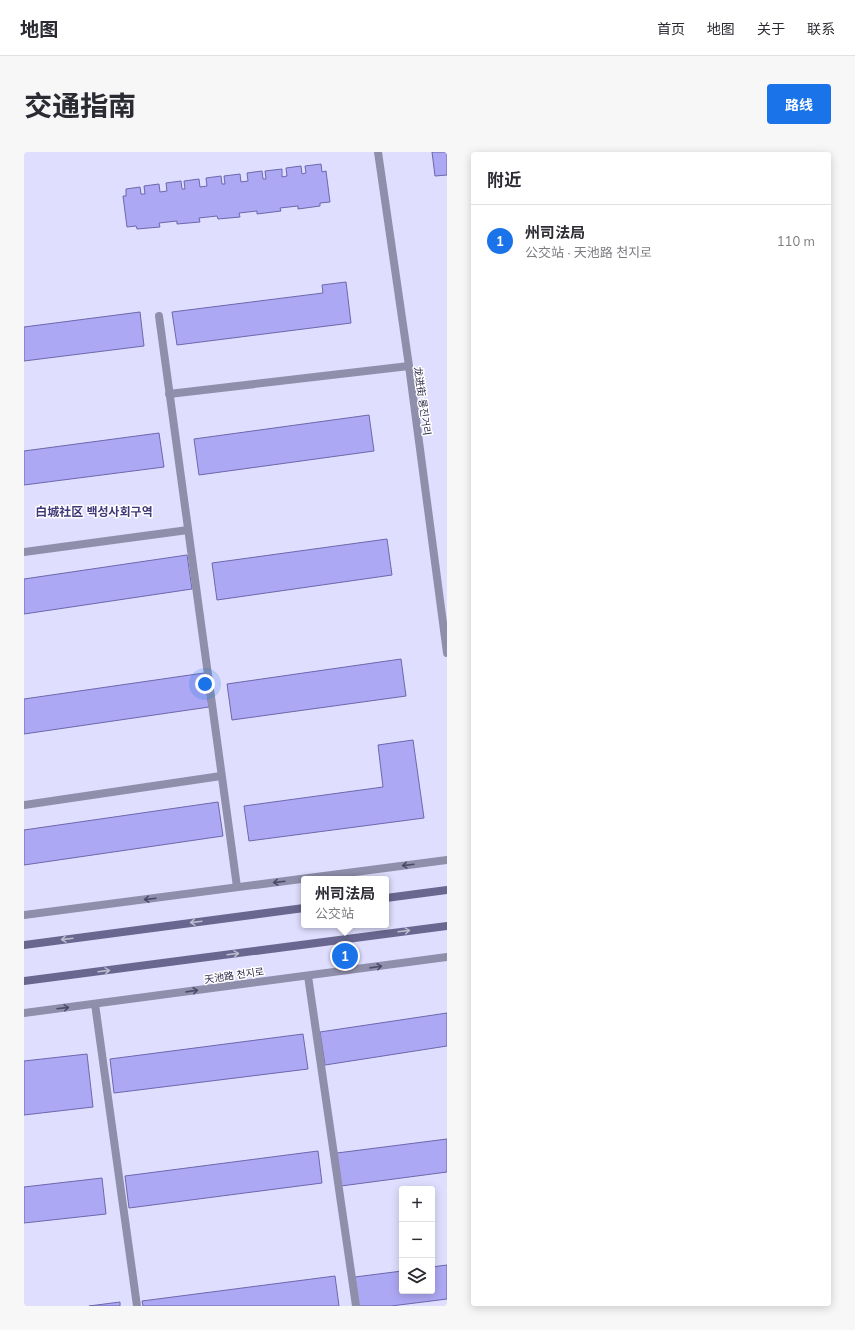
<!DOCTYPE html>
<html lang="zh">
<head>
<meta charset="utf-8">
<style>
	body { margin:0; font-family:Mulish,"Noto Sans SC","Noto Sans KR",sans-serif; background:#f7f7f7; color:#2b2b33 }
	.controls { position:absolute; right:12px; bottom:12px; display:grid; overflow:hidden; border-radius:4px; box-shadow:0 2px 10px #0003 }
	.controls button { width:36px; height:36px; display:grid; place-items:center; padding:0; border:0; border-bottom:1px solid #e1e1e2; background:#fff; color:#2b2b33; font:20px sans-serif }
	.you { position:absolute; left:181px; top:532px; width:14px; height:14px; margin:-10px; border:3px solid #fff; border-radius:50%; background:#1a73e8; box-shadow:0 0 0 6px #1a73e833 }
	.badge { display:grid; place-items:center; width:26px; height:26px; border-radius:50%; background:#1a73e8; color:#fff; font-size:13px; font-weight:700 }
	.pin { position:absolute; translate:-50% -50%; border:2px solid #fff; box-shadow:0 1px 4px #0006 }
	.popup { position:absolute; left:277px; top:724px; width:88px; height:52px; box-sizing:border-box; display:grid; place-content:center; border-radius:4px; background:#fff; filter:drop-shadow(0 1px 3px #0005); font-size:13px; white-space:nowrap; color:#7c7c81 }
	.popup b { font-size:15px; color:#2b2b33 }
	.popup::after { content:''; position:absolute; left:50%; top:100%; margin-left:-8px; border:8px solid transparent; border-top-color:#fff }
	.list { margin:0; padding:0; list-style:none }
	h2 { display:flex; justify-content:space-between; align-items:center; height:52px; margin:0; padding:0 16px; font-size:17px }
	h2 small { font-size:13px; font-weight:400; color:#7c7c81 }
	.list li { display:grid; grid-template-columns:26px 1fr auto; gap:12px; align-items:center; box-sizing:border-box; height:72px; padding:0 16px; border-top:1px solid #e1e1e2 }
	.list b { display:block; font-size:15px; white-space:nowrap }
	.list p { margin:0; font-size:13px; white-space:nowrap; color:#7c7c81 }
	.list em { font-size:13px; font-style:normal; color:#7c7c81 }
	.icon { flex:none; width:22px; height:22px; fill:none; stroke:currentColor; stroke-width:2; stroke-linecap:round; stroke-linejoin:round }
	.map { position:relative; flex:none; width:423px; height:1154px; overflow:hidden; border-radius:4px }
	header { display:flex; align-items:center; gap:24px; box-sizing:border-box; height:56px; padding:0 20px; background:#fff; border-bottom:1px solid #e1e1e2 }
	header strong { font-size:19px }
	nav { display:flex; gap:22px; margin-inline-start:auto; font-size:14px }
	.intro { display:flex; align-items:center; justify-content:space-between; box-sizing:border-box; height:96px; padding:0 24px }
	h1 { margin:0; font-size:28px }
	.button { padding:10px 18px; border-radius:4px; background:#1a73e8; color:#fff; font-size:14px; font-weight:700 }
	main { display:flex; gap:24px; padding:0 24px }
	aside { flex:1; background:#fff; border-radius:4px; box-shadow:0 2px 10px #0003 }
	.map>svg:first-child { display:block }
	.building { fill:#ada8f3; stroke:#6d67ac }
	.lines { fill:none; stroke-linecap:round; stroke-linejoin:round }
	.service { stroke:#908fab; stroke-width:8 }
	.minor { stroke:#908fab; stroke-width:8 }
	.tertiary { stroke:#908fab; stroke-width:8 }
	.secondary { stroke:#69678f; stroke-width:8 }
	.oneway { stroke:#4c4a68 }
	.oneway2 { stroke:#bcbbcd }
	.labels { text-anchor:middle; stroke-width:3; stroke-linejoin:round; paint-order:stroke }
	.street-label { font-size:10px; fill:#2f2c4b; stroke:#fff }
	.quarter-label { font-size:12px; font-weight:bold; fill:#413879; stroke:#fff }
</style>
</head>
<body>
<header>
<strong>地图</strong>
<nav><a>首页</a><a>地图</a><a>关于</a><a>联系</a></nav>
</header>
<div class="intro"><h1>交通指南</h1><a class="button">路线</a></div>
<main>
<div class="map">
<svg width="423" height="1154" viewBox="0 0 423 1154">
	<rect width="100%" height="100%" fill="#dfdefe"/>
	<!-- building -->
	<path class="building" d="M408 0H423V23L411 24Z
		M297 12 298 20 302 19 306 50 296 51V54L274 57V54L256 56 257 59 233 62V59L215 61 216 65 194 67 193 64 175 66 176 70 153 72V69L135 71 136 75 113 77 112 74 103 75 99 44H102V37L116 35 117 42H121L120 34 135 32 136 40 143 39 142 31 157 29 158 37H161L160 29 175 27 176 35 183 34 182 26 197 24 198 32H201L200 24 216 22 217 30 224 29 223 21 238 19 239 27H242L241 19 258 17V25L263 24 262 16 277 14 278 22 282 21 281 14Z
		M322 130 327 171 153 193 148 160 299 141 298 133Z
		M116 160 120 194 0 209V175Z
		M345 263 350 299 175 323 170 287Z
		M135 281 140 315 0 333V299Z
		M363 387 368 423 193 448 188 411Z
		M163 403 168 437 0 462V427Z
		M377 507 382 544 208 568 203 532Z
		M180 521 185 555 0 582V547Z
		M389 588 400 666 225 689 220 654 359 635 354 593Z
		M194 650 199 684 0 713V678Z
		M423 861V894L301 913 296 880Z
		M279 882 284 917 90 941 86 907Z
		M63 902 69 955 0 963V909Z
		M423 987V1020L317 1034 313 1001Z
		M294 999 298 1031 105 1056 101 1024Z
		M78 1026 82 1062 0 1071V1035Z
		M423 1113V1147L367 1154H335L331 1125 378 1119V1139H408V1115Z
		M311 1124 315 1154H119L118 1149Z
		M96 1150V1154H65Z"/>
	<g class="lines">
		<!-- service -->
		<path class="service" d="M0 400 164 378
			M0 653 197 624
			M284 824 332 1154
			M71 852 113 1154"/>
		<!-- minor -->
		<path class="minor" d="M354 0 385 214 423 501
			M135 164 213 735
			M145 242 385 214"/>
		<!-- tertiary -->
		<path class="tertiary" d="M0 763 423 708
			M0 861 423 805"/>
		<!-- secondary -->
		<path class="secondary" d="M362 746 423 738
			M0 793 280 756
			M0 829 423 774"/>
	</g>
	<!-- one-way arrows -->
	<defs><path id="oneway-shaft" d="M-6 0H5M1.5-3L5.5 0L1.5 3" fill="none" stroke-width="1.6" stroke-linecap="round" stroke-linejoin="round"/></defs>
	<g class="oneway">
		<use href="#oneway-shaft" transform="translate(384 713) rotate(173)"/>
		<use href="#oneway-shaft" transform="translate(255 730) rotate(173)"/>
		<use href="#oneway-shaft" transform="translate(126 747) rotate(173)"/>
		<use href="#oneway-shaft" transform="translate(352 815) rotate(-8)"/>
		<use href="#oneway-shaft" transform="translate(168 839) rotate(-8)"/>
		<use href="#oneway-shaft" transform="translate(39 856) rotate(-7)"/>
	</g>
	<g class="oneway2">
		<use href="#oneway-shaft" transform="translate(172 770) rotate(173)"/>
		<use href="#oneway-shaft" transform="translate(380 779) rotate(-7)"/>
		<use href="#oneway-shaft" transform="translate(43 787) rotate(173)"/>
		<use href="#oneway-shaft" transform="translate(209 802) rotate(-7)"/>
		<use href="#oneway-shaft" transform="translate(80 819) rotate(-7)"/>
	</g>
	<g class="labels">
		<!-- street labels -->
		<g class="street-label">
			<text transform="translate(399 249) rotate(82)" y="4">龙进街 룡진거리</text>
			<text transform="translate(210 823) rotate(-8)" y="4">天池路 천지로</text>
		</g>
		<!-- quarter labels -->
		<g class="quarter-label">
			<text x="70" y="364">白城社区 백성사회구역</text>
		</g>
	</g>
</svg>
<div class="controls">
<button>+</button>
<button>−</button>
<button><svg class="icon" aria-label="layers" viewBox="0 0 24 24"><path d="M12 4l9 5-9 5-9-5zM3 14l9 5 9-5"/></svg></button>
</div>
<div class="you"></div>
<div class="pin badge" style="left:321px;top:804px">1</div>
<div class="popup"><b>州司法局</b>公交站</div>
</div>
<aside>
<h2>附近<small></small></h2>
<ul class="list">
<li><span class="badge">1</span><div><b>州司法局</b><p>公交站 · 天池路 천지로</p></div><em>110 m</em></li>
</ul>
</aside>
</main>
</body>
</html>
